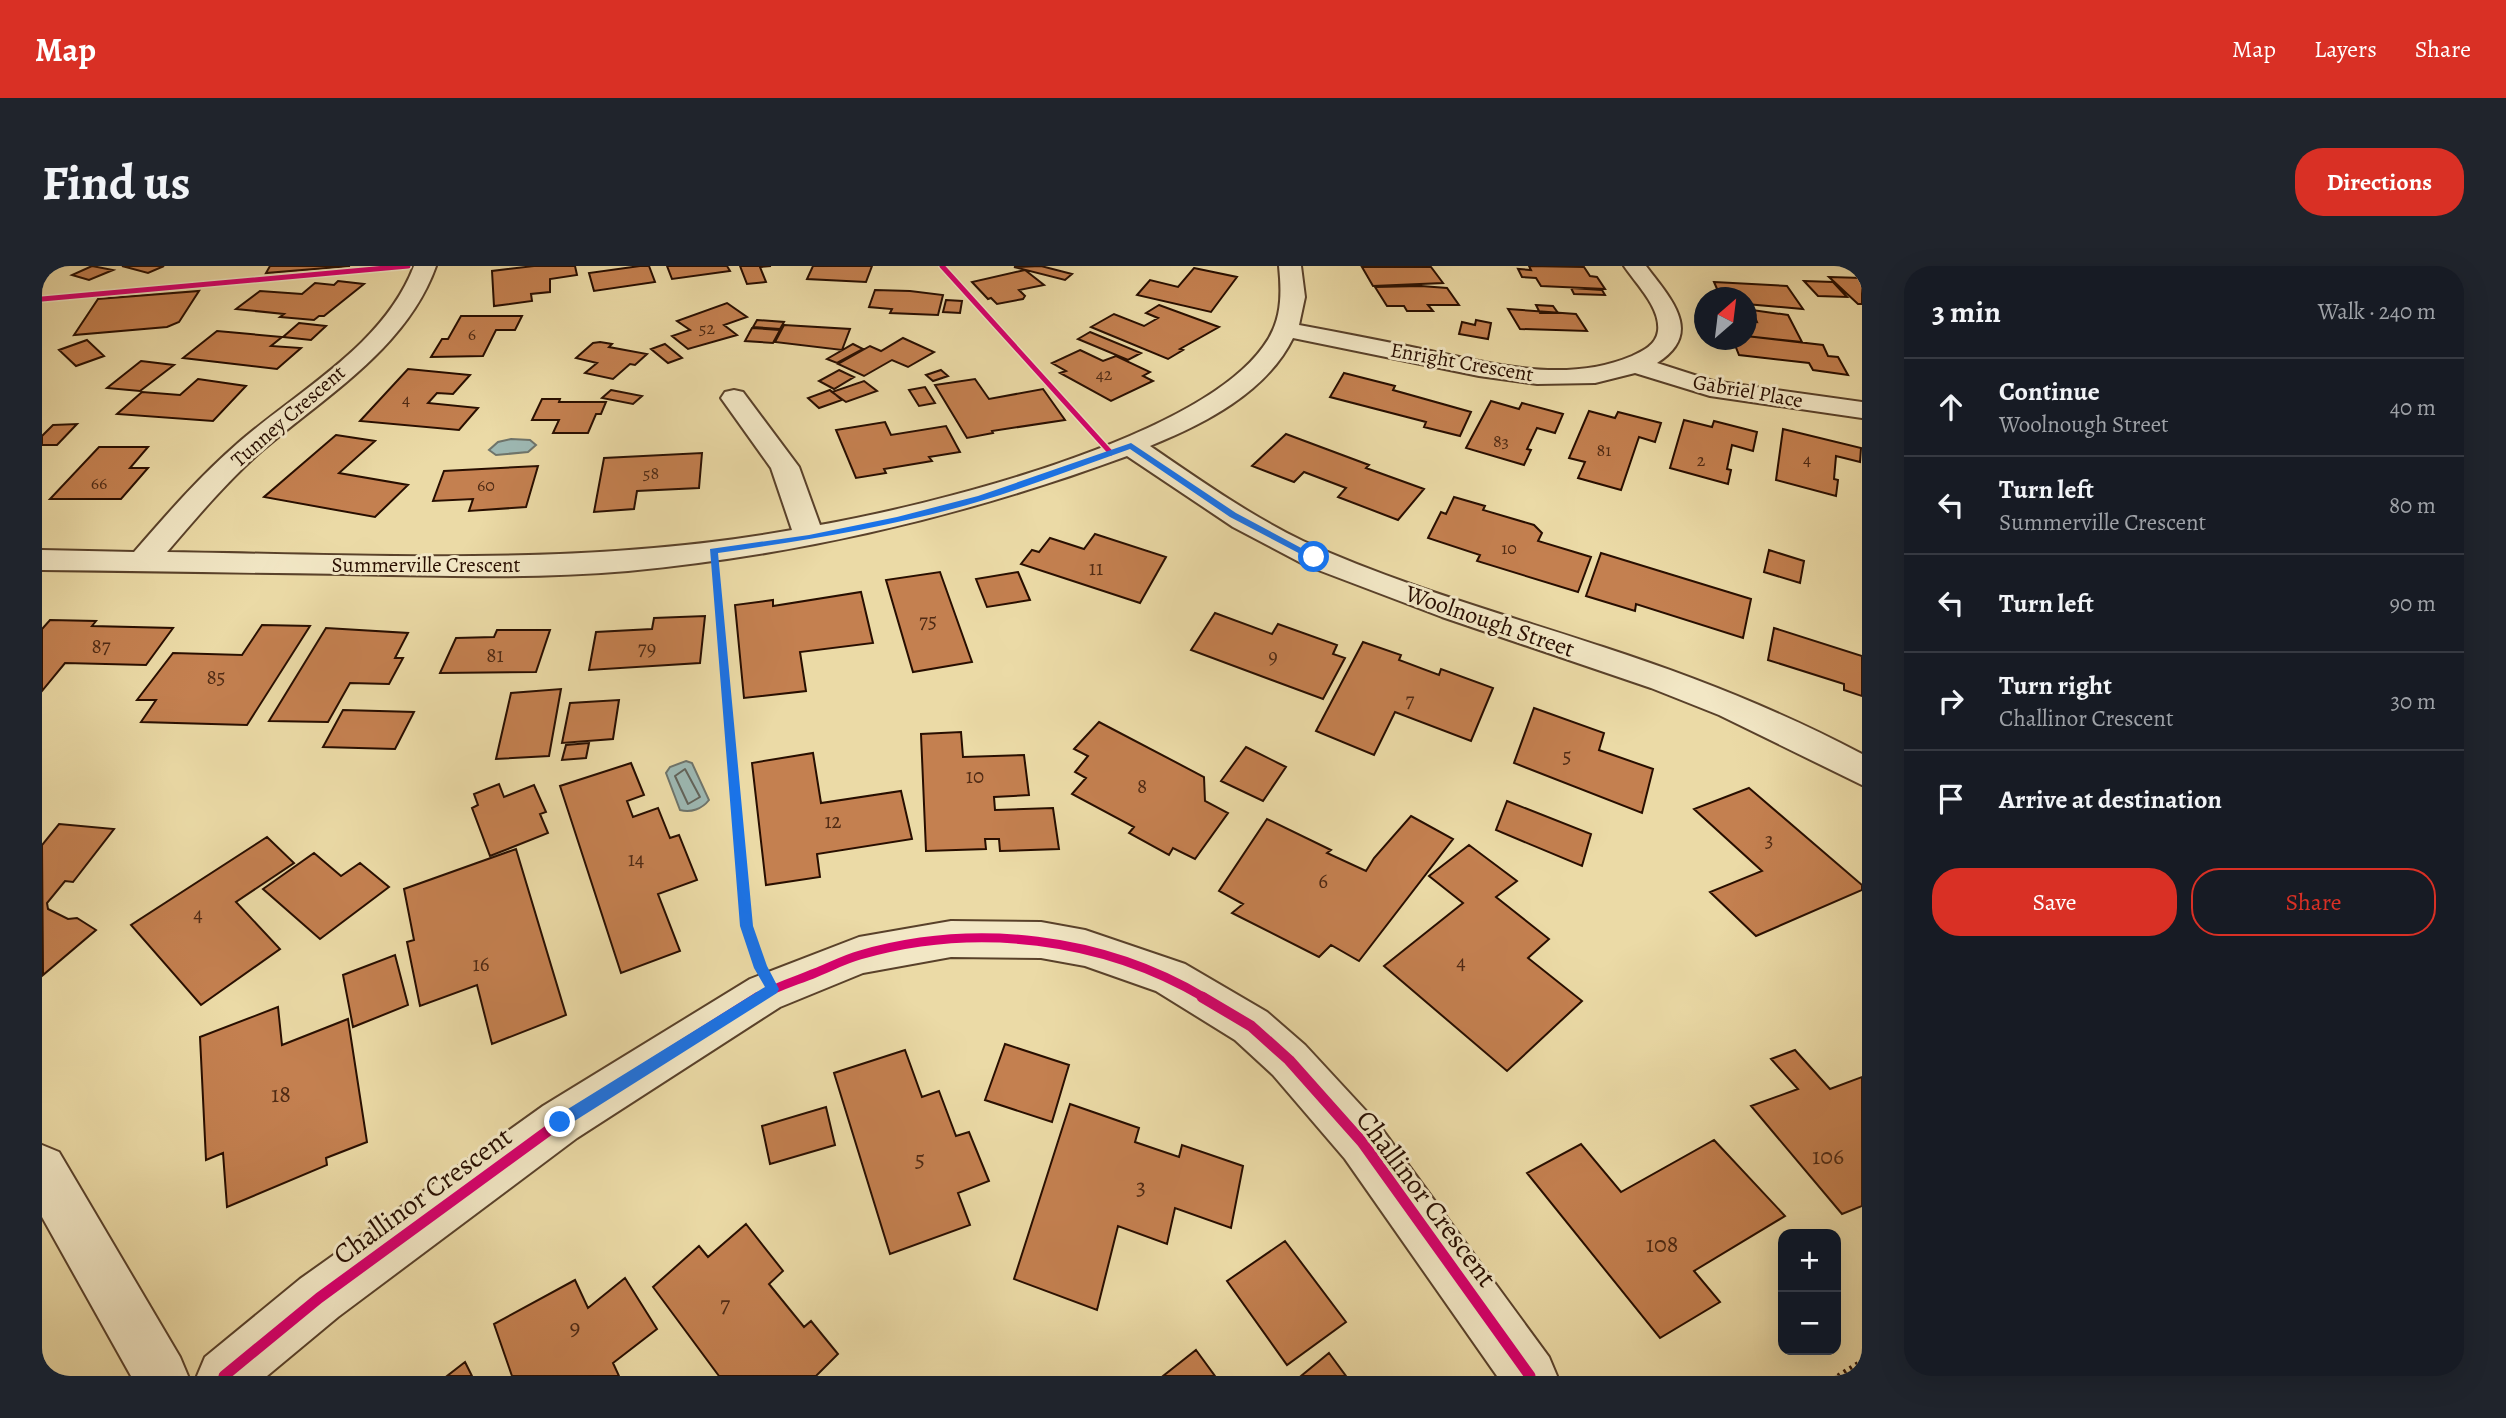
<!DOCTYPE html>
<html lang="en">
<head>
<meta charset="utf-8">
<style>
	body { margin:0; font-family:Alegreya,serif; background:#20242c; color:#f1f3f6 }
	.controls { position:absolute; right:21px; bottom:21px; display:grid; overflow:hidden; border-radius:14px; box-shadow:0 7px 28px #0002 }
	.controls button { width:63px; height:63px; display:grid; place-items:center; padding:0; border:0; border-bottom:2px solid #363941; background:#171b24; color:#f1f3f6; font:35px sans-serif }
	.compass { position:absolute; left:1652px; top:21px; width:63px; height:63px; border-radius:50%; background:#171b24; box-shadow:0 7px 28px #0002; rotate:28deg }
	.stop { position:absolute; width:21px; height:21px; margin:-16px; border:5px solid #1a73e8; border-radius:50%; background:#fff }
	.stop.end { background:#1a73e8; border-color:#fff; box-shadow:0 2px 7px #0008 }
	.list { margin:0; padding:0; list-style:none }
	h2 { display:flex; justify-content:space-between; align-items:center; height:91px; margin:0; padding:0 28px; font-size:30px }
	h2 small { font-size:23px; font-weight:400; color:#9ea1a6 }
	.list li { display:grid; grid-template-columns:46px 1fr auto; gap:21px; align-items:center; box-sizing:border-box; height:98px; padding:0 28px; border-top:2px solid #363941 }
	.list b { display:block; font-size:26px; white-space:nowrap }
	.list p { margin:0; font-size:23px; white-space:nowrap; color:#9ea1a6 }
	.list em { font-size:23px; font-style:normal; color:#9ea1a6 }
	.actions { display:flex; gap:14px; padding:21px 28px }
	.actions a { flex:1; padding:16px 0; border:2px solid #d93025; border-radius:28px; text-align:center; font-size:24px; color:#d93025 }
	.actions .main { background:#d93025; color:#fff }
	.icon { flex:none; width:38px; height:38px; fill:none; stroke:currentColor; stroke-width:2; stroke-linecap:round; stroke-linejoin:round }
	.map { position:relative; flex:none; width:1820px; height:1110px; overflow:hidden; border-radius:28px }
	header { display:flex; align-items:center; gap:42px; box-sizing:border-box; height:98px; padding:0 35px; background:#d93025; color:#fff }
	header strong { font-size:33px }
	nav { display:flex; gap:38px; margin-inline-start:auto; font-size:24px }
	.intro { display:flex; align-items:center; justify-content:space-between; box-sizing:border-box; height:168px; padding:0 42px }
	h1 { margin:0; font-size:49px }
	.button { padding:18px 32px; border-radius:28px; background:#d93025; color:#fff; font-size:24px; font-weight:700 }
	main { display:flex; gap:42px; padding:0 42px }
	aside { flex:1; background:#171b24; border-radius:28px; box-shadow:0 7px 28px #0002 }
	.map>svg:first-child { display:block }
	.water { fill:#9db8b3; stroke:#6e746b; stroke-width:2 }
	.lines { fill:none; stroke-linecap:round; stroke-linejoin:round }
	.shore { stroke:#62635a; stroke-width:2 }
	.building { fill:#c48050; stroke:#280e00; stroke-width:2 }
	.minor-casing { stroke:#59412a; stroke-width:4 }
	.path-far2 { stroke:#280e00; stroke-width:3.5; stroke-dasharray:2 2.5; stroke-linecap:butt }
	.path-far1 { stroke:#280e00; stroke-width:4.5; stroke-dasharray:2 3.5; stroke-linecap:butt }
	.path { stroke:#280e00; stroke-width:5; stroke-dasharray:2.5 4.5; stroke-linecap:butt }
	.minor { fill:#f2e7c5; fill-rule:evenodd }
	.cycleway-far2-casing { stroke:#f2e7c5; stroke-width:8 }
	.cycleway-far1-casing { stroke:#f2e7c5; stroke-width:13 }
	.cycleway-casing { stroke:#f2e7c5; stroke-width:16 }
	.cycleway-far2 { stroke:#d6006c; stroke-width:5 }
	.cycleway-far1 { stroke:#d6006c; stroke-width:9 }
	.cycleway { stroke:#d6006c; stroke-width:11 }
	.route { fill:#1a73e8 }
	.labels { text-anchor:middle; stroke-width:6; stroke-linejoin:round; paint-order:stroke }
	.far-number-label { font-size:18px; fill:#4f2a14 }
	.far-street-label { font-size:21px; fill:#280e00; stroke:#f2e7c5 }
	.number-label { font-size:21px; fill:#4f2a14 }
	.street-label { font-size:24px; fill:#280e00; stroke:#f2e7c5 }
	.near-number-label { font-size:24px; fill:#4f2a14 }
	.near-street-label { font-size:28px; fill:#280e00; stroke:#f2e7c5 }
</style>
</head>
<body>
<header>
<strong>Map</strong>
<nav><a>Map</a><a>Layers</a><a>Share</a></nav>
</header>
<div class="intro"><h1>Find us</h1><a class="button">Directions</a></div>
<main>
<div class="map">
<svg width="1820" height="1110" viewBox="0 0 1820 1110">
	<rect width="100%" height="100%" fill="#ebdaa6"/>
	<filter id="stains"><feTurbulence type="fractalNoise" baseFrequency=".00286" numOctaves="4"/><feColorMatrix values="0 0 0 0 .2 0 0 0 0 .09 0 0 0 0 .02 0 0 0 .5 -.17"/></filter>
	<radialGradient id="worn" r=".72"><stop offset=".6" stop-color="#630" stop-opacity="0"/><stop offset="1" stop-color="#630" stop-opacity=".3"/></radialGradient>
	<!-- water -->
	<path class="water" d="M469 173 488 174 494 179 486 186 454 189 447 184 456 176Z
		M644 495 650 497 667 534C660 543 649 547 638 544L624 507 628 501Z"/>
	<g class="lines">
		<!-- shore -->
		<path class="shore" d="M643 503 658 531 646 538 633 510Z"/>
	</g>
	<!-- building -->
	<path class="building" d="M50 0 71 4 47 14 30 9Z
		M80 0H122L106 7Z
		M228 0H308L224 7Z
		M492 0H533L535 9 508 13V26L489 28 490 35 452 40 450 5Z
		M598 0H607L613 16 552 25 547 7Z
		M625 0H685L688 5 630 13Z
		M698 0H729L718 1 724 16 705 18Z
		M771 0H830L824 16 765 13Z
		M999 0 1030 8 1023 14 972 1Z
		M1487 0 1542 1 1548 10 1555 11 1563 23 1499 20 1494 12 1480 11 1476 3 1489 4Z
		M1320 1H1389L1401 17 1331 20Z
		M1152 2 1195 11 1169 46 1095 29 1108 14 1136 21Z
		M983 4 1002 19 977 24 983 30 981 33 955 38 949 32 946 33 930 16Z
		M1787 11 1820 12V38H1816Z
		M296 15 322 18 282 50H277L272 54 238 51 242 48 194 43 218 25 260 28 273 17 292 19Z
		M1762 15 1791 16 1805 31 1776 30Z
		M1672 16 1745 20 1761 43 1704 38V32H1679Z
		M1379 20 1405 22 1417 39H1386L1391 45H1365L1362 40H1345L1333 21Z
		M1529 22 1560 24 1563 29 1532 28Z
		M833 24 868 25 901 29 896 49 848 47 850 43 827 41Z
		M157 25 137 56 125 61 32 69 56 33Z
		M904 34 920 35 918 47 901 46Z
		M685 37 705 51 682 59 695 69 646 83 630 70 648 64 635 55Z
		M1117 39 1177 61 1138 83 1141 84 1126 93 1049 61 1072 48 1102 60 1116 52 1104 47Z
		M1494 39 1511 40 1516 47H1498Z
		M1466 43 1534 48 1545 65 1478 63Z
		M1710 44 1746 49 1760 76 1704 70V55L1715 56Z
		M419 50H480L473 64H454L441 90 389 91 400 73H406Z
		M715 54 742 56 738 63 711 61Z
		M1434 54 1449 57 1446 73 1417 68 1420 56 1433 59Z
		M257 57 284 60 269 74 241 71Z
		M742 59 808 63 800 84 733 76Z
		M710 62 738 64 731 77 703 75Z
		M175 65 240 71 229 80 259 82 235 103 141 92Z
		M1048 66 1099 87 1086 94 1036 73Z
		M1704 70 1781 79 1786 90 1796 91 1806 109 1771 104 1767 97 1697 89 1691 74H1704Z
		M861 72 892 86 866 101 850 94 822 110 796 98 828 80 839 85Z
		M45 74 62 90 34 100 17 84Z
		M558 76 570 78 567 81 605 88 593 99 588 98 571 113 543 107 555 97 534 92 551 77Z
		M623 78 640 92 626 97 609 83Z
		M811 78 821 83 795 97 785 93Z
		M1038 84 1061 95 1074 90 1108 106 1101 110 1111 115 1069 135 1018 107 1024 105 1010 97Z
		M99 95 132 99 98 125 65 122Z
		M366 103 428 109 411 128 395 127 386 137 436 142 417 164 318 155Z
		M797 104 812 111 792 123 777 115Z
		M899 104 906 110 891 115 884 109Z
		M1302 107 1353 120 1351 124 1429 146 1418 170 1382 161 1384 156 1288 131Z
		M156 113 204 120 171 155 75 148 100 126 138 129Z
		M933 113 947 133 1001 123 1023 154 950 165 951 167 925 172 893 119Z
		M822 115 835 125 804 136 790 126Z
		M883 121 893 137 877 140 867 124Z
		M569 124 600 130 591 138 560 132Z
		M788 124 800 134 777 142 766 132Z
		M500 133H518L517 136H564L559 148H554L546 167H511L517 154H490Z
		M1449 135 1477 143 1480 137 1521 148 1513 167 1495 162 1485 183 1489 184 1482 199 1424 182Z
		M1547 145 1573 152 1576 146 1619 157 1613 176 1597 171 1579 224 1536 212 1543 196 1527 192Z
		M1642 154 1670 161 1672 155 1715 166 1711 185 1690 179 1685 203 1689 204 1686 218 1628 202Z
		M843 156 849 169 904 160 918 186 887 191 890 195 842 203 844 207 814 212 794 164Z
		M35 158 15 179H0V170L11 159Z
		M1741 163 1819 182 1818 196 1794 190 1792 213 1796 214 1794 230 1734 214Z
		M1244 168 1327 199 1324 202 1382 223 1356 254 1296 231 1304 222 1262 206 1252 216 1210 200Z
		M294 169 333 175 297 207 366 219 333 251 222 231Z
		M57 181H106L88 202H106L79 233H8Z
		M660 187 657 222 595 225 592 243 552 246 562 192Z
		M496 200 484 241 427 245 431 233 391 235 402 205Z
		M1412 231 1443 240 1441 244 1492 259 1500 267 1496 275 1549 291 1536 326 1435 295 1438 289 1386 272 1399 246 1404 248Z
		M1053 268 1124 291 1098 337 979 298 990 284 997 286 1008 272 1042 283Z
		M1727 284 1762 295 1758 317 1722 306Z
		M1559 287 1709 333 1701 372 1594 338 1593 345 1544 330Z
		M898 306 930 396 871 406 844 314Z
		M976 306 988 334 945 341 934 313Z
		M819 326 831 377 758 386 764 425 702 432 693 339 731 334V340Z
		M1173 347 1230 368 1236 358 1295 379 1291 388 1303 392 1281 433 1149 384Z
		M663 350 658 397 547 404 554 366 610 363 612 352Z
		M8 354 54 355 50 360 131 362 104 399 23 397 0 425V363Z
		M220 359 268 360 205 459 99 456 114 434H95L131 387 200 389Z
		M284 362 366 367 353 392H361L347 418 308 417 286 456 227 455Z
		M1732 362 1820 390V430L1802 424V418L1726 394Z
		M455 364H508L494 406 398 407 414 372 452 371Z
		M1321 376 1359 389 1357 394 1397 409 1399 403 1451 422 1429 475 1353 446 1332 489 1274 465Z
		M519 423 507 490 454 493 469 427Z
		M577 434 571 473 520 477 528 437Z
		M1492 442 1562 467 1557 484 1611 503 1600 547 1472 497Z
		M301 444 372 446 353 483 281 481Z
		M1057 456 1162 511 1163 535 1186 547 1153 593 1131 582 1127 589 1087 567 1092 561 1030 528 1044 512 1033 506 1046 490 1032 483Z
		M919 466 921 491 982 489 987 529 952 531 953 544 1011 542 1017 583 958 585 957 573H943L944 583 884 585 879 468Z
		M547 477 544 492 520 494 524 479Z
		M1204 481 1244 501 1221 535 1179 515Z
		M771 487 779 537 859 525 870 573 775 588 778 611 724 619 710 497Z
		M589 497 602 529 585 535 591 551 616 542 628 572 637 569 655 614 616 628 638 685 579 707 518 520Z
		M457 518 462 531 492 519 504 546 498 548 506 567 448 590 430 542 436 539 432 528Z
		M1707 522 1820 619V624L1714 670 1668 626 1720 605 1652 543Z
		M1465 535 1549 568 1540 600 1454 564Z
		M1369 550 1411 573 1317 695 1289 679 1277 691 1190 647 1201 638 1177 625 1225 553 1289 584 1285 587 1324 605 1332 592Z
		M17 558 72 563 31 616 23 615 5 637 6 643 26 653 35 652 54 664 1 709 0 579Z
		M225 571 252 597 194 636 238 683 159 739 89 659Z
		M1427 579 1475 615 1454 631 1507 673 1486 692 1540 735 1465 805 1342 700 1421 637 1387 610Z
		M474 583 524 749 450 778 435 719 378 740 365 676 372 674 362 623Z
		M272 587 299 610 318 597 347 621 278 673 221 623Z
		M353 689 366 739 311 761 301 709Z
		M236 741 240 779 306 753 325 876 284 892 285 899 185 941 181 887 164 894 158 771Z
		M963 778 1027 799 1010 856 943 834Z
		M863 784 880 831 897 825 914 870 927 866 947 915 916 927 928 959 848 988 792 807Z
		M1753 784 1788 823 1820 811V940L1800 948 1709 840 1756 823 1729 793Z
		M1028 838 1097 862 1093 876 1137 891 1140 879 1201 900 1189 962 1133 942 1125 978 1076 960 1055 1044 972 1013Z
		M784 841 793 879 728 898 720 860Z
		M1672 874 1743 950 1652 1005 1678 1036 1618 1072 1485 907 1539 878 1579 926Z
		M704 958 741 1005 727 1018 762 1061 769 1055 796 1088 774 1110H677L611 1021 657 980 666 991Z
		M1243 975 1304 1056 1245 1099 1185 1015Z
		M583 1012 615 1063 571 1097 577 1110H470L452 1058 533 1014 546 1042Z
		M1154 1084 1173 1110H1121Z
		M1287 1087 1304 1110H1259Z
		M423 1096 430 1110H405Z"/>
	<g class="lines">
		<defs>
			<path id="minor" d="M372 0H394C364 84 280 132 216 188 183 218 154 252 125 286 333 289 543 301 750 264L729 202 679 132 683 126 692 124 701 126 757 201 778 259C890 239 1154 174 1221 81 1240 56 1240 29 1237 0H1259L1263 31 1257 59C1300 67 1342 75 1384 84 1451 98 1524 118 1590 90 1601 85 1614 79 1616 65 1619 42 1594 18 1582 0H1604C1628 32 1663 67 1615 97L1671 115 1820 136V152L1668 130 1593 107 1553 117 1495 118 1437 110 1251 72C1224 127 1162 158 1108 180 1158 214 1207 249 1261 275 1357 319 1461 348 1561 381 1650 410 1737 444 1820 488V519L1677 449 1609 422 1400 351 1263 299 1191 261 1085 190C923 250 757 289 586 305 492 313 398 310 304 308 203 307 101 305 0 304V284L92 286C125 248 158 210 196 177 257 124 342 79 372 0Z
				M909 655 999 656 1043 664 1143 698 1225 746 1263 779 1337 859 1507 1091 1515 1110H1455L1303 893 1231 809 1193 774 1114 725 1043 700 999 692 909 691 821 707 738 741 535 872 296 1051 225 1110H155L163 1091 258 1013 501 840 708 713 817 671Z
				M0 879 17 886 138 1091 146 1110H89L0 951Z"/>
		</defs>
		<!-- minor casing -->
		<use href="#minor" class="minor-casing"/>
		<!-- path-far2 -->
		<path class="path-far2" d="M674 321 684 431"/>
		<!-- path-far1 -->
		<path class="path-far1" d="M684 429 704 660 712 684"/>
		<!-- path -->
		<path class="path" d="M1796 1110 1820 1095"/>
		<!-- minor -->
		<use href="#minor" class="minor"/>
		<defs>
			<path id="cycleway-far2" d="M900 0 1069 187
				M0 33 366 0"/>
			<path id="cycleway-far1" d="M715 732C732 721 754 715 773 707 788 701 803 693 818 689 933 656 1061 671 1163 732"/>
			<path id="cycleway" d="M1160 731 1209 760 1247 794 1320 876 1488 1110
				M182 1110 277 1032 518 856 717 731"/>
		</defs>
		<!-- cycleway-far2 casing -->
		<use href="#cycleway-far2" class="cycleway-far2-casing"/>
		<!-- cycleway-far1 casing -->
		<use href="#cycleway-far1" class="cycleway-far1-casing"/>
		<!-- cycleway casing -->
		<use href="#cycleway" class="cycleway-casing"/>
		<!-- cycleway-far2 -->
		<use href="#cycleway-far2" class="cycleway-far2"/>
		<!-- cycleway-far1 -->
		<use href="#cycleway-far1" class="cycleway-far1"/>
		<!-- cycleway -->
		<use href="#cycleway" class="cycleway"/>
	</g>
	<!-- route -->
	<path class="route" d="M1089 177 1194 247 1276 291 1268 293 1188 251 1088 183C1039 200 991 219 942 234 855 260 766 274 676 287L711 660 725 700 737 723 735 727 523 861H513V851L723 721 712 702 698 660 668 283 767 269 855 251 936 230Z"/>
	<g class="labels">
		<!-- far-number labels -->
		<g class="far-number-label">
			<text x="665" y="68">52</text>
			<text x="430" y="74">6</text>
			<text x="1062" y="114">42</text>
			<text x="364" y="139">4</text>
			<text x="1459" y="181">83</text>
			<text x="1562" y="190">81</text>
			<text x="1765" y="199">4</text>
			<text x="1659" y="200">2</text>
			<text x="609" y="213">58</text>
			<text x="57" y="223">66</text>
			<text x="444" y="225">60</text>
			<text x="1467" y="288">10</text>
		</g>
		<!-- far-street labels -->
		<g class="far-street-label">
			<text transform="translate(1420 96) rotate(10)" y="7">Enright Crescent</text>
			<text transform="translate(1706 125) rotate(10)" y="7">Gabriel Place</text>
			<text transform="translate(246 150) rotate(-41)" y="7">Tunney Crescent</text>
			<text x="384" y="306">Summerville Crescent</text>
		</g>
		<!-- number labels -->
		<g class="number-label">
			<text x="1054" y="309">11</text>
			<text x="886" y="362">75</text>
			<text x="59" y="387">87</text>
			<text x="605" y="389">79</text>
			<text x="453" y="396">81</text>
			<text x="1231" y="397">9</text>
			<text x="174" y="418">85</text>
			<text x="1368" y="441">7</text>
			<text x="1525" y="497">5</text>
			<text x="933" y="517">10</text>
			<text x="1100" y="527">8</text>
			<text x="791" y="562">12</text>
			<text x="1727" y="581">3</text>
			<text x="594" y="600">14</text>
			<text x="1281" y="622">6</text>
			<text x="156" y="655">4</text>
			<text x="1419" y="703">4</text>
			<text x="439" y="705">16</text>
		</g>
		<!-- street labels -->
		<g class="street-label">
			<text transform="translate(1448 355) rotate(19)" y="8">Woolnough Street</text>
		</g>
		<!-- near-number labels -->
		<g class="near-number-label">
			<text x="239" y="836">18</text>
			<text x="1786" y="898">106</text>
			<text x="878" y="901">5</text>
			<text x="1099" y="929">3</text>
			<text x="1620" y="986">108</text>
			<text x="683" y="1046">7</text>
			<text x="533" y="1069">9</text>
		</g>
		<!-- near-street labels -->
		<g class="near-street-label">
			<text transform="translate(380 929) rotate(-36)" y="10">Challinor Crescent</text>
			<text transform="translate(1385 932) rotate(53)" y="10">Challinor Crescent</text>
		</g>
	</g>
	<rect width="100%" height="100%" filter="url(#stains)"/>
	<rect width="100%" height="100%" fill="url(#worn)"/>
</svg>
<div class="controls">
<button>+</button>
<button>−</button>
</div>
<svg class="compass" viewBox="-18 -18 36 36"><path d="M0-13l5 13h-10z" fill="#e53935"/><path d="M0 13l5-13h-10z" fill="#9ea1a6"/></svg>
<div class="stop" style="left:1272px;top:291px"></div>
<div class="stop end" style="left:518px;top:856px"></div>
</div>
<aside>
<h2>3 min<small>Walk · 240 m</small></h2>
<ul class="list">
<li><svg class="icon" aria-label="ahead" viewBox="0 0 24 24"><path d="M12 20V5M6 11l6-6 6 6"/></svg><div><b>Continue</b><p>Woolnough Street</p></div><em>40 m</em></li>
<li><svg class="icon" aria-label="left" viewBox="0 0 24 24"><path d="M17 20v-9H6M10 6l-5 5 5 5"/></svg><div><b>Turn left</b><p>Summerville Crescent</p></div><em>80 m</em></li>
<li><svg class="icon" aria-label="left" viewBox="0 0 24 24"><path d="M17 20v-9H6M10 6l-5 5 5 5"/></svg><div><b>Turn left</b></div><em>90 m</em></li>
<li><svg class="icon" aria-label="right" viewBox="0 0 24 24"><path d="M7 20v-9h11M14 6l5 5-5 5"/></svg><div><b>Turn right</b><p>Challinor Crescent</p></div><em>30 m</em></li>
<li><svg class="icon" aria-label="arrive" viewBox="0 0 24 24"><path d="M6 21V4h12l-3 4 3 4H6"/></svg><div><b>Arrive at destination</b></div></li>
</ul>
<div class="actions"><a class="main">Save</a><a>Share</a></div>
</aside>
</main>
</body>
</html>
